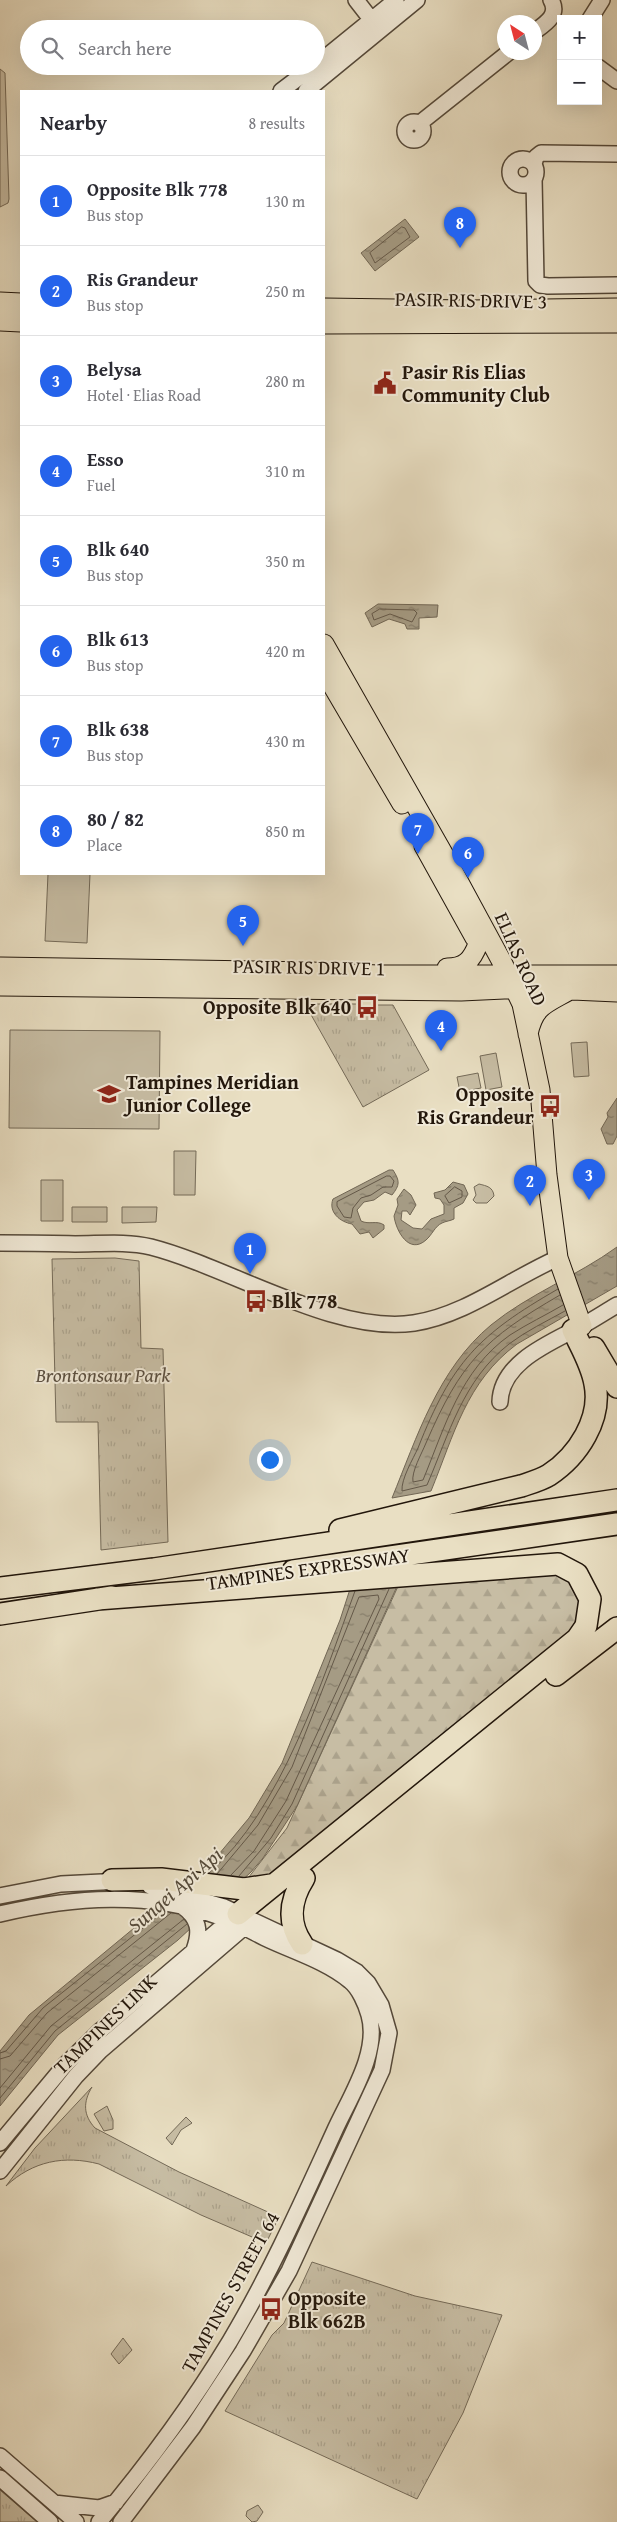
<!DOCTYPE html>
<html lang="en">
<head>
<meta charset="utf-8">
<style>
	body { margin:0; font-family:"Gentium Book Plus",serif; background:#f7f7f7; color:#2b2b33 }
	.controls { position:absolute; right:15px; top:15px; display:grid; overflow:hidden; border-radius:0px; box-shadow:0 5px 20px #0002 }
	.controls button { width:45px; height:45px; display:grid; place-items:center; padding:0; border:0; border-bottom:1px solid #e1e1e2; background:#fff; color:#2b2b33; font:25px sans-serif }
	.compass { position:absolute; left:497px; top:15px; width:45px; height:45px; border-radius:50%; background:#fff; box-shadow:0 5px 20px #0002; rotate:324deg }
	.you { position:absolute; left:269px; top:1459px; width:18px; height:18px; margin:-12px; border:4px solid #fff; border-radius:50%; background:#1a73e8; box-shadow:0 0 0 8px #1a73e833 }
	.badge { display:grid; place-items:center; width:32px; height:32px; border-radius:50%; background:#2563eb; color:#fff; font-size:16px; font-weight:700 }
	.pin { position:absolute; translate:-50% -41px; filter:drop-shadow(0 1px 2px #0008) }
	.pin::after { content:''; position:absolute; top:26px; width:18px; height:15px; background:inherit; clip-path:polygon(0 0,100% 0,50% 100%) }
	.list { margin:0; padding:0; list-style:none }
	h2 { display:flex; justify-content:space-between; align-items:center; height:65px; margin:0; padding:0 20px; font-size:21px }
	h2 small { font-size:16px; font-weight:400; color:#7c7c81 }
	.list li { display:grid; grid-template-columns:32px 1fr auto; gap:15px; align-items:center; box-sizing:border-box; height:90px; padding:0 20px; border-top:1px solid #e1e1e2 }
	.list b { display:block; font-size:19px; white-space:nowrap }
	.list p { margin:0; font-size:16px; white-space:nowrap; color:#7c7c81 }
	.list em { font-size:16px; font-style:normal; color:#7c7c81 }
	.icon { flex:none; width:28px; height:28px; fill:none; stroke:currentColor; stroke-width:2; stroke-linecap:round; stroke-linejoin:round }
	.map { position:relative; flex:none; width:617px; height:2522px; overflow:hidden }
	.search { position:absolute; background:#fff; box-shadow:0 5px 20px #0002; left:20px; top:20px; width:305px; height:55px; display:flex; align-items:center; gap:12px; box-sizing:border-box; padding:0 18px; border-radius:28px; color:#7c7c81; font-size:19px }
	.panel { position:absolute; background:#fff; box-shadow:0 5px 20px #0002; left:20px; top:90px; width:305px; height:785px; border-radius:0px }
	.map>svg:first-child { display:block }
	.grass { fill:url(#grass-tufts); stroke:#746a58 }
	.forest { fill:url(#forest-firs); stroke:#746a58 }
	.pitch { fill:#c7bda4; stroke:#746a58 }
	.water { fill:url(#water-ripples); stroke:#716654 }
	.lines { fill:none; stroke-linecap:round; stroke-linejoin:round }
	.shore { stroke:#645848; stroke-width:1 }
	.minor-casing { stroke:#544839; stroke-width:18 }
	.major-casing { stroke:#22160b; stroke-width:21 }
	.highway-casing { stroke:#22160b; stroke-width:24 }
	.minor { stroke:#f1ead8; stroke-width:15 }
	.major { stroke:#e9dfc3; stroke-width:19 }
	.highway { stroke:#e9dfc3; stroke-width:21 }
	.labels { text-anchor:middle; stroke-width:4; stroke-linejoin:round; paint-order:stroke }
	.street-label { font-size:20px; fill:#22160b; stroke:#f1ead8 }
	.poi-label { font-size:20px; font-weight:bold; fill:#22160b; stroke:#f1ead8; text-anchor:start }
	.park-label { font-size:20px; font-style:italic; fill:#5c5041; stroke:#f1ead8 }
	.water-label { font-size:21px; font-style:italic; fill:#564b3b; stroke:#f1ead8 }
</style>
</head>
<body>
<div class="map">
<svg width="617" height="2522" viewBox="0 0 617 2522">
	<defs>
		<pattern id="grass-tufts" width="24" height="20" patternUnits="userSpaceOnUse" patternTransform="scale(1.25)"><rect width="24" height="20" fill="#c7bda4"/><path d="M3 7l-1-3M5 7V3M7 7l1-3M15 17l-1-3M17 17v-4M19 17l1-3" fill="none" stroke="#aba28c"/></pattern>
		<pattern id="forest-firs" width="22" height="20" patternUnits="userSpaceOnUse" patternTransform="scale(1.25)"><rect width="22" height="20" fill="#c7bda4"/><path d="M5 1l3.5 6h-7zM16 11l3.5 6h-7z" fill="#aba28c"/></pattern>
		<pattern id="water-ripples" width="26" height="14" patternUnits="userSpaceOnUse" patternTransform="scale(1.25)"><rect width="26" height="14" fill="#a59b84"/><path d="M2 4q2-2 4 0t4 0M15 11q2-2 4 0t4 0" fill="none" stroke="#867d6a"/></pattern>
	</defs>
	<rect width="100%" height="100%" fill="#e9dfc3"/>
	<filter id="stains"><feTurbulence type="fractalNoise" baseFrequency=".004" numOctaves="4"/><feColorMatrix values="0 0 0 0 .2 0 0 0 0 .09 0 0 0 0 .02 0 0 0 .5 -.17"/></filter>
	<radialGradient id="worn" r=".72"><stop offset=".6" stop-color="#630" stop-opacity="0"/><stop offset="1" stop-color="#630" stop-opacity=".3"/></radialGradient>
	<!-- grass -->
	<path class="grass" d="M305 1004H357V1010H376L377 1005H393L429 1070 363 1107Z
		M479 1184C487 1186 493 1187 494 1196L487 1203H476L473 1200 476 1195 474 1187Z
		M115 1258 139 1261 141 1348 163 1349 168 1542 101 1550 98 1422H56L52 1259Z
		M92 2087C83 2102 83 2115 95 2128L179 2172 279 2217 266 2243 201 2215 99 2164C64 2155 33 2161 6 2186L35 2148Z
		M107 2106 113 2120V2129L104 2131 94 2114Z
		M186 2117 192 2123 181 2130 172 2145 166 2138Z
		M312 2262 415 2296 502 2315 463 2413 417 2499 225 2411 272 2335 284 2323Z
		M123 2338 132 2350 119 2364 111 2354Z
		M0 2490 37 2522H0Z
		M258 2505 263 2512 257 2521 252 2522 246 2516 247 2511Z"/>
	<!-- forest -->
	<path class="forest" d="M547 1570C552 1573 560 1575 565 1579 587 1594 579 1621 565 1638L263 1880 245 1882 287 1828 400 1582Z"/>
	<!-- pitch -->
	<path class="pitch" d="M0 69 5 73 9 199 8 203 0 207Z
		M48 874H90L87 943 45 941Z
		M10 1030 160 1031 159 1129 9 1128Z
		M587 1042 589 1076 574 1077 571 1043Z
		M496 1053 502 1087 486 1090 480 1056Z
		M478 1073 481 1088 460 1092 457 1077Z
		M174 1151H196L195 1195H174Z
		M41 1180H63V1221H41Z
		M72 1207H107V1222H72Z
		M122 1207H157L156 1222 122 1223Z"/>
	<!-- water -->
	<path class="water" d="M405 219 419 237 375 271 361 253Z
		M378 604 438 605 437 617 419 618V629H407L405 624 389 619 372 627 365 613Z
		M617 1098V1136L613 1144H607L601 1129 608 1117 607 1113Z
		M389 1170H393C400 1181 400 1185 392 1195L385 1192 374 1200 364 1202 357 1210 361 1221C369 1225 377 1220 384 1225V1229L373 1238 369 1232 360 1234 352 1224C340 1222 328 1212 333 1199Z
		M453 1182 464 1185 468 1194 463 1203 454 1208V1219C450 1221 446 1221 442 1223 435 1226 432 1235 426 1240 409 1255 396 1231 394 1216L398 1205 397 1199 404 1189 411 1195 416 1205 410 1215 407 1211H402L401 1220 413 1228 422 1229 431 1219 444 1214V1205L440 1199 435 1198 434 1193 445 1190Z
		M617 1247V1286L517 1344C466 1382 454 1435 431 1491L392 1498C417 1437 438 1369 491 1325 529 1294 577 1276 617 1247Z
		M399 1582 297 1806 263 1858 251 1872 178 1940 58 2035 0 2106V2051L29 2015 209 1866 249 1818 282 1763 340 1620 351 1586Z"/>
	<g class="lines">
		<!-- shore -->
		<path class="shore" d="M402 227 405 228 410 237 375 263 370 253Z
			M380 609 414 610 417 613 412 622 390 614 374 620 372 614Z
			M387 1176H390L394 1181 392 1187H383L371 1195 361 1198 353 1208 351 1218 344 1217 337 1206V1202Z
			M455 1187 462 1191V1197L449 1203 445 1196Z
			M558 1289C478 1335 452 1362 418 1448 413 1459 401 1479 402 1491L427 1485C449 1434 463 1380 509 1344 526 1331 547 1321 565 1311
			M560 1295C484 1339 461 1362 426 1443 422 1453 411 1472 413 1482L423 1480C445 1427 460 1370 510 1335 527 1324 546 1315 563 1305
			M209 1873C281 1811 323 1679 355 1591
			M217 1874 258 1825 292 1767 359 1597 378 1595 379 1599 286 1801 254 1851 231 1875
			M239 1876 271 1838 292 1804 389 1589
			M0 2053 6 2051 43 2008 163 1912
			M0 2059 10 2056 47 2013 171 1913
			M0 2088 51 2026 184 1919
			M0 2098 55 2031 187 1924"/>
		<defs>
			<path id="minor" d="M356 0 377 27
				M590 19 602 0
				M534 32C545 24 560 15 551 0
				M316 65 396 0
				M598 67 617 81
				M281 91 314 66
				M306 91 417 0
				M405 131a9 9 0 1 1 18 0a9 9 0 1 1-18 0Z
				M420 123 509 52
				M510 172a13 13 0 1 1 26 0a13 13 0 1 1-26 0Z
				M534 164 536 157 541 153 617 154
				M534 179 536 281 540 285 548 286 617 285
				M0 1243C25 1243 50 1243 75 1244 101 1244 126 1241 151 1247 229 1267 335 1335 414 1323 466 1315 510 1279 558 1258
				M500 1402C501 1362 550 1343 580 1327 593 1320 605 1312 617 1305
				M0 1896 61 1884 122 1881
				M182 1906C199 1918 201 1931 194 1950
				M0 1914C73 1897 148 1891 220 1917 236 1922 251 1931 265 1938 292 1951 326 1961 350 1981 359 1988 366 2004 369 2015 380 2053 349 2098 334 2132 302 2202 270 2274 230 2341 192 2404 147 2465 99 2522
				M0 2143 65 2065 101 2030 235 1916
				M0 2171 76 2076 100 2051 249 1923
				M0 2456 76 2522
				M0 2478 50 2522
				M54 2503 99 2508 116 2502
				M121 2522 193 2427 243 2351 289 2271 382 2070 389 2033 381 2005 368 1983 357 1972 337 1960 224 1907 150 1886"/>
			<path id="major" d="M0 302 21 303
				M324 308 468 310 617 308
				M0 321 21 322
				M324 324 617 323
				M324 644 449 864 502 962 522 1004 540 1090 547 1175 558 1258 582 1326
				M324 671 402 804
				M424 846 475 938
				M0 967 311 972 378 975H617
				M447 968C465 968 472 960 478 944
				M0 986 461 991 528 988 617 992
				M528 1034C534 1006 545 1004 568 991"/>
			<path id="highway" d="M594 1348 617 1387
				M340 1530 521 1486C530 1483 541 1480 549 1475 578 1456 602 1419 595 1384 592 1365 581 1347 573 1330
				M293 1571 617 1524
				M0 1588 154 1569 617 1500
				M97 1599 558 1564 577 1574 590 1599 586 1626 577 1639 238 1914
				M0 1614 112 1597
				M556 1675 617 1628
				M112 1880 161 1879 244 1889 271 1885
				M302 1944C287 1922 290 1900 304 1878"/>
		</defs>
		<!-- minor casing -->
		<use href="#minor" class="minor-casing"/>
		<!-- major casing -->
		<use href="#major" class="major-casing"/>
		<!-- highway casing -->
		<use href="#highway" class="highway-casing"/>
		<!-- minor -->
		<use href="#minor" class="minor"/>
		<!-- major -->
		<use href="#major" class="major"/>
		<!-- highway -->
		<use href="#highway" class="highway"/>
	</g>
	<!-- icons -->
	<defs>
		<symbol id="civic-bare" viewBox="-9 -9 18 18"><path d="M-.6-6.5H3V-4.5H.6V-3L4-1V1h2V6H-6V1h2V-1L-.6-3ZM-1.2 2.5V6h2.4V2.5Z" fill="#8f2418" stroke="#f1ead8" stroke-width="2.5" paint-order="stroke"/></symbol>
		<symbol id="bus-bare" viewBox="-9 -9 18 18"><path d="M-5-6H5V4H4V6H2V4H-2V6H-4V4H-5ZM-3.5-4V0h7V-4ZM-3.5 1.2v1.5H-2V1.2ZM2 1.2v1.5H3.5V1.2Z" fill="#8f2418" stroke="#f1ead8" stroke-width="2.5" paint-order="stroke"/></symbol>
		<symbol id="university-bare" viewBox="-9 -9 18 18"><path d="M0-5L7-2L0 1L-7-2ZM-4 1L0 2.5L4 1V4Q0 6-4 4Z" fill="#8f2418" stroke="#f1ead8" stroke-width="2.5" paint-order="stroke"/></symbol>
	</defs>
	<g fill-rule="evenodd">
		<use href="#civic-bare" x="369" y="367" width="32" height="32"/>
		<use href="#bus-bare" x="351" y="991" width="32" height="32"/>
		<use href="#university-bare" x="93" y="1078" width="32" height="32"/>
		<use href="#bus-bare" x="534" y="1090" width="32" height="32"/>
		<use href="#bus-bare" x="240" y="1285" width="32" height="32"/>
		<use href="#bus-bare" x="255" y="2293" width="32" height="32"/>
	</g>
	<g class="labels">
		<!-- street labels -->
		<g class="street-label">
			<text transform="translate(471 300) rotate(1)" y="7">PASIR RIS DRIVE 3</text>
			<text transform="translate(521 959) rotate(66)" y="7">ELIAS ROAD</text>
			<text transform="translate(309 967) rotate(1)" y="7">PASIR RIS DRIVE 1</text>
			<text transform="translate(308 1569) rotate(-8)" y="7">TAMPINES EXPRESSWAY</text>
			<text transform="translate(105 2024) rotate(-44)" y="7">TAMPINES LINK</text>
			<text transform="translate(230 2292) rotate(-61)" y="7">TAMPINES STREET 64</text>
		</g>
		<!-- poi labels -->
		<g class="poi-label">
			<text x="402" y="379">Pasir Ris Elias<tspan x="402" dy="23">Community Club</tspan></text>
			<text x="351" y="1014" text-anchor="end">Opposite Blk 640</text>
			<text x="126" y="1089">Tampines Meridian<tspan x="126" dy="23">Junior College</tspan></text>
			<text x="534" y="1101" text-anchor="end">Opposite<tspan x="534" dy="23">Ris Grandeur</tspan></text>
			<text x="272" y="1308">Blk 778</text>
			<text x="288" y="2305">Opposite<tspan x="288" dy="23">Blk 662B</tspan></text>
		</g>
		<!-- park labels -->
		<g class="park-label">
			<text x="103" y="1382">Brontonsaur Park</text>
		</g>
		<!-- water labels -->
		<g class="water-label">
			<text transform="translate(175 1890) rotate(-41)" y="7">Sungei Api Api</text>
		</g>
	</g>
	<rect width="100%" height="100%" filter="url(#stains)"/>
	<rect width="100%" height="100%" fill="url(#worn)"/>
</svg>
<div class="controls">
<button>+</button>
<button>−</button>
</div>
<svg class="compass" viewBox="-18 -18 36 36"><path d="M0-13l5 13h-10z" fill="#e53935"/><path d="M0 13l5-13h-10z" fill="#7c7c81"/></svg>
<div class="you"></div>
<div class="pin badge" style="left:250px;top:1274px">1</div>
<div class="pin badge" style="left:530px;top:1206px">2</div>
<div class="pin badge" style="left:589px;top:1200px">3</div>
<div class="pin badge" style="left:441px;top:1051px">4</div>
<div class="pin badge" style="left:243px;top:946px">5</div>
<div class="pin badge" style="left:468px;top:878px">6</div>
<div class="pin badge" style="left:418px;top:854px">7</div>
<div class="pin badge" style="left:460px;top:248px">8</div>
<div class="search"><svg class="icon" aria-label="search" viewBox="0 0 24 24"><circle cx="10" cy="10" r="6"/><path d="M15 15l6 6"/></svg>Search here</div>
<section class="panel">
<h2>Nearby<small>8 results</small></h2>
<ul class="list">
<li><span class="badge">1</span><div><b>Opposite Blk 778</b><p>Bus stop</p></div><em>130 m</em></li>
<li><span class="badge">2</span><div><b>Ris Grandeur</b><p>Bus stop</p></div><em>250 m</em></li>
<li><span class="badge">3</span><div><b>Belysa</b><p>Hotel · Elias Road</p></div><em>280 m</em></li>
<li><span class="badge">4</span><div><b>Esso</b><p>Fuel</p></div><em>310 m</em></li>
<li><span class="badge">5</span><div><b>Blk 640</b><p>Bus stop</p></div><em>350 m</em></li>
<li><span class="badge">6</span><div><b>Blk 613</b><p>Bus stop</p></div><em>420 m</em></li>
<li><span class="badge">7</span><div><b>Blk 638</b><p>Bus stop</p></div><em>430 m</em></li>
<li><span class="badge">8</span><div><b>80 / 82</b><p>Place</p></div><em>850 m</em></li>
</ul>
</section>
</div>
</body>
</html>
